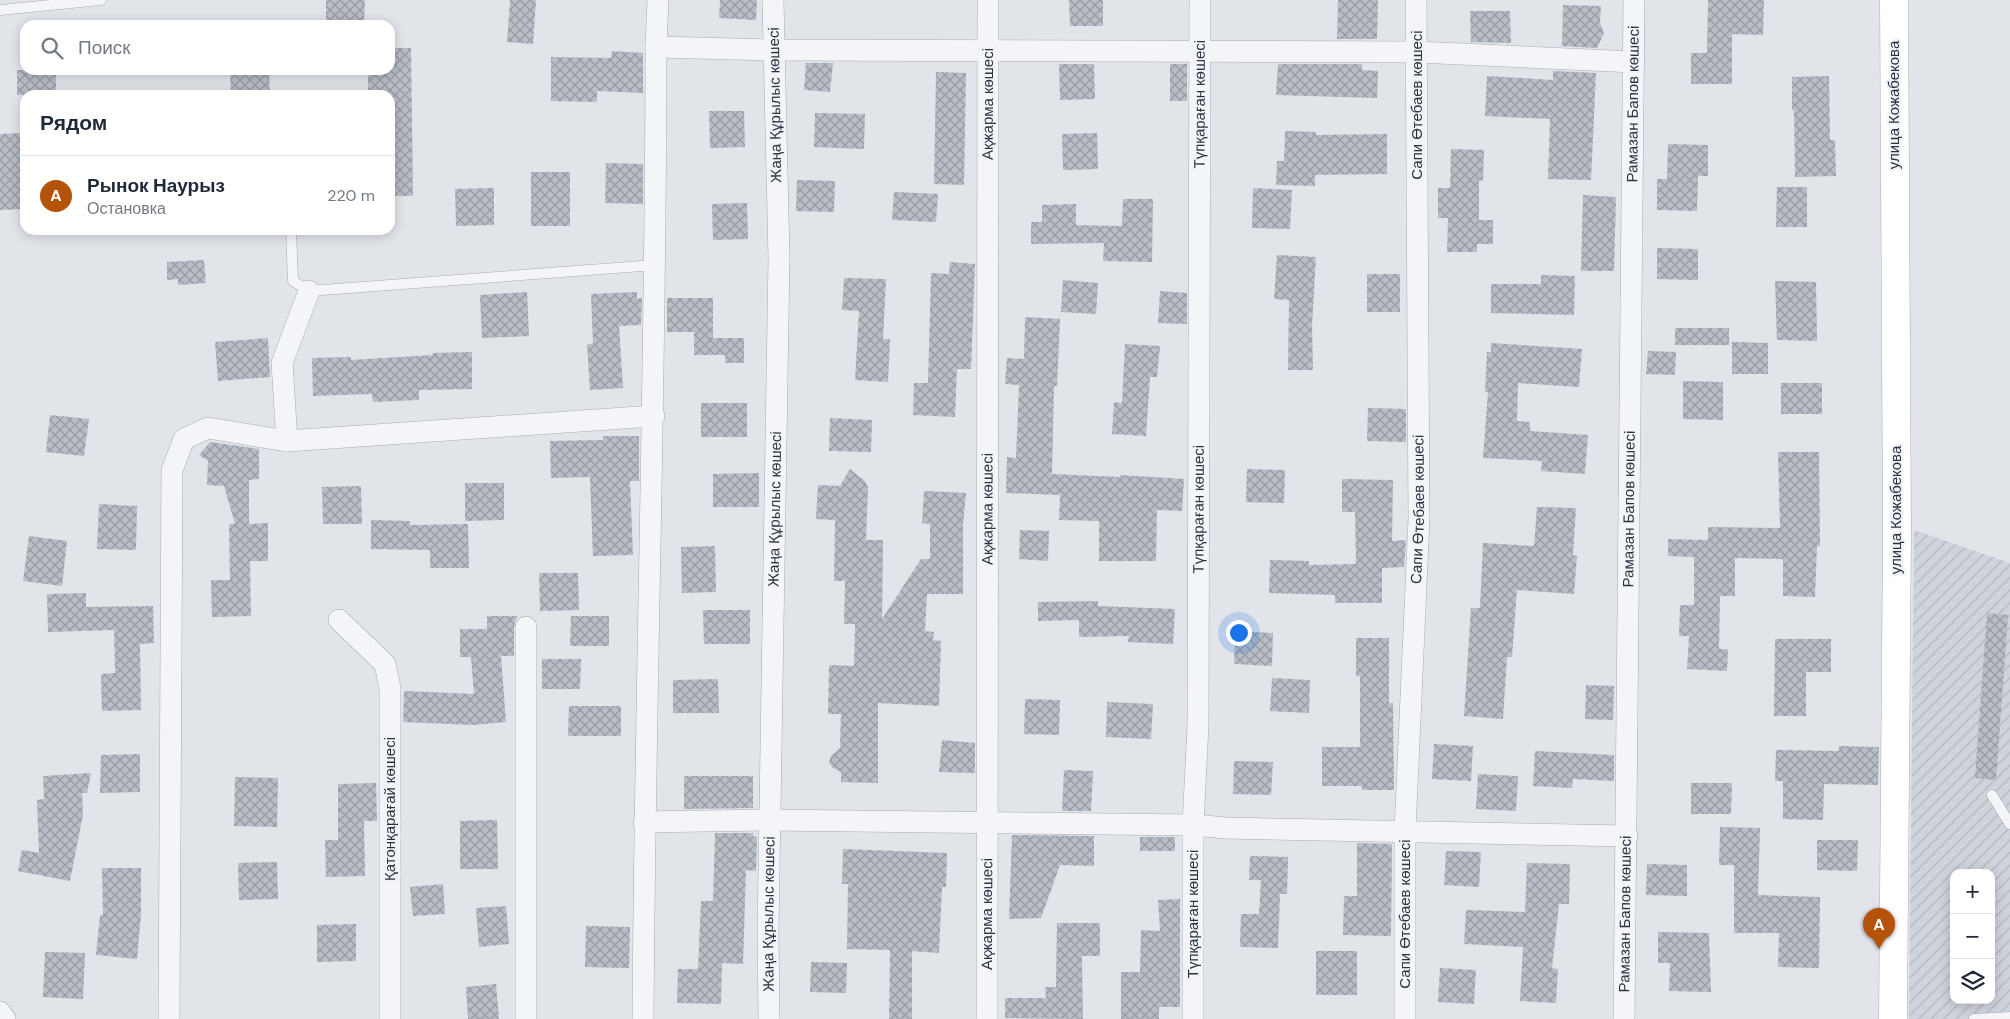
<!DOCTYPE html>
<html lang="ru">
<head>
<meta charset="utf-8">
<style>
	body { margin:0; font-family:"DM Sans",sans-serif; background:#f6f6f7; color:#1f2937 }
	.controls { position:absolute; right:15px; bottom:15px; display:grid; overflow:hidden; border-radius:10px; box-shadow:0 2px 12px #0003 }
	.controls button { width:45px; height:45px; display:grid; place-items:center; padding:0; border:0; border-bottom:1px solid #e0e1e3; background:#fff; color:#1f2937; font:25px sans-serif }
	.you { position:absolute; left:1238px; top:632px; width:18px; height:18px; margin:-12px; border:4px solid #fff; border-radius:50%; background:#1a73e8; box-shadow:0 0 0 8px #1a73e833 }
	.badge { display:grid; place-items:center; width:32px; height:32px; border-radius:50%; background:#b45309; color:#fff; font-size:16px; font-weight:700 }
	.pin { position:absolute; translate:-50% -41px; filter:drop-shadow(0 1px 2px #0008) }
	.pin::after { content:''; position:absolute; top:26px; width:18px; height:15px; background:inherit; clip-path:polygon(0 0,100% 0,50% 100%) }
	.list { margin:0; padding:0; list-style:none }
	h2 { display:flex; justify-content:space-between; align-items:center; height:65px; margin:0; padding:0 20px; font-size:21px }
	h2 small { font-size:16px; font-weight:400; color:#747a83 }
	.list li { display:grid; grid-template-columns:32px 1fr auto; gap:15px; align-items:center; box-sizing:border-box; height:80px; padding:0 20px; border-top:1px solid #e0e1e3 }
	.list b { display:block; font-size:19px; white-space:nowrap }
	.list p { margin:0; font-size:16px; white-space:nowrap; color:#747a83 }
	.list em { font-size:16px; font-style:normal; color:#747a83 }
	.icon { flex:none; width:28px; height:28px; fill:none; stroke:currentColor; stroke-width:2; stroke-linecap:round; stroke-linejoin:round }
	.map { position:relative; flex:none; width:2010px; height:1019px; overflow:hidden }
	.search { position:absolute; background:#fff; box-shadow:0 2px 12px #0003; left:20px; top:20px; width:375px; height:55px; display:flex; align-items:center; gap:12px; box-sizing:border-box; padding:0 18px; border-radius:15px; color:#747a83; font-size:19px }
	.panel { position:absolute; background:#fff; box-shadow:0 2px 12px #0003; left:20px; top:90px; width:375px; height:145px; border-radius:15px }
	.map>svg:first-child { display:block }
	.industrial { fill:url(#industrial-furrows); fill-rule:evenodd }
	.building { fill:url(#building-cross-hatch) }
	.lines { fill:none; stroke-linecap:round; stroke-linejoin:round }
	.service-casing { stroke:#a6abb3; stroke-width:11 }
	.minor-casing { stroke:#a6abb3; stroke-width:22 }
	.secondary-casing { stroke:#a6abb3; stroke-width:29 }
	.service { stroke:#f4f5f8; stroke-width:10 }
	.minor { stroke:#f4f5f8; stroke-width:21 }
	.secondary { stroke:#fff; stroke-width:28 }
	.labels { text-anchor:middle; stroke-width:5; stroke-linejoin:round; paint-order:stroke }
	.street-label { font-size:15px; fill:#2a3140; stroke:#f1f3f7 }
</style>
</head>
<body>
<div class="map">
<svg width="2010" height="1019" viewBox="0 0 2010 1019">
	<defs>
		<pattern id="industrial-furrows" width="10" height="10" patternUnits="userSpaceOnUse" patternTransform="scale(1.25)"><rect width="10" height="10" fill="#cfd3db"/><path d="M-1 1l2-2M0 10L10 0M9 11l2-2" fill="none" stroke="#b2b6bd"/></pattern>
		<pattern id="building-cross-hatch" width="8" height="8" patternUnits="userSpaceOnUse" patternTransform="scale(1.25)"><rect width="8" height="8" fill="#b8bdc6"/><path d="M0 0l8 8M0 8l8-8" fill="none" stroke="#969aa2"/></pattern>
	</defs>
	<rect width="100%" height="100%" fill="#e1e4e9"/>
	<!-- industrial -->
	<path class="industrial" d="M1914 530 2010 563V1019H1909ZM1954 873H1991V1000H1954Z"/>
	<!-- building -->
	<path class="building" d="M326 0H365L364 25H326Z
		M510 0H536L533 44 507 42Z
		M720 0H757L756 20 719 18Z
		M1069 0H1103V26H1070Z
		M1338 0H1378L1377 39H1337Z
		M1708 0H1764L1763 35 1732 34V84H1691V53H1707Z
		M1563 5 1601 6 1600 23 1604 33 1597 48 1562 46Z
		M1470 11H1510L1511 43 1471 42Z
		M390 48H411L413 196H390V95H368V70H390Z
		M612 51 643 53V93L597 91V102L551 101V57L611 58Z
		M806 63H833L830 92 804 90Z
		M1059 64H1094L1095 99 1060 100Z
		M1170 64H1187V101H1170Z
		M1278 64H1362V70L1378 71 1377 98 1276 95Z
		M17 70H56V95H17Z
		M230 70H269L270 95H231Z
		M1553 71 1596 73 1591 180 1548 179 1550 119 1485 116 1487 76 1553 80Z
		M936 72 966 73 964 185 934 184Z
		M1829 76 1830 140H1835L1836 176 1795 177 1794 110H1792V77Z
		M709 111H744L745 147 710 148Z
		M815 113 865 114 864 149 814 147Z
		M1285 131 1316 132V135L1387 134V174L1315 175V186L1276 185 1277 161H1284Z
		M25 133V209L0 210V134Z
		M1097 133 1098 169 1063 170 1062 134Z
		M1668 144 1708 145V176H1698L1697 211 1657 210V179H1667Z
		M1451 149 1484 150 1483 181 1479 180V220H1493V244H1477V252H1447L1448 218H1438V188H1450Z
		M606 163 643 164V204L605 203Z
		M531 172H570V226H531Z
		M797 180 835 181 834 212 796 211Z
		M1777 187H1807V227H1776Z
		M494 188V225L456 226 455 189Z
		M1253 188 1292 190 1290 229 1252 228Z
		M894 192 938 194 936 222 892 220Z
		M1583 195 1616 197 1614 271H1581Z
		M1123 199H1153L1152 262 1103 261 1104 243 1031 244V222H1042V205L1076 204V225L1122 226Z
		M747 203 748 239 713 240 712 204Z
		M1657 248 1698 249V280L1657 279Z
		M1277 255 1316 257 1312 325 1313 370H1288L1289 300 1274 299Z
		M204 260 206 283 178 285V279L167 280V262Z
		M950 262 975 264 971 369H957L955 417 913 415 914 383H928L931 273 949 274Z
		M1367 274H1400V312H1367Z
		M1541 275 1575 276 1574 315 1491 313V284H1541Z
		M844 278 886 279 883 339H890L888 382 855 380 859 311 842 310Z
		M1063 280 1098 283 1096 314 1061 312Z
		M1775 281 1816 282 1817 341 1777 340Z
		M1160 291 1187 293V324L1158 323Z
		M527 292 529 336 482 338 480 295Z
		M637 292V299L642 298 641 325 619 326 623 388 590 390 587 344H593L591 294Z
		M667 298H713V338H744V363H725V355H694V332H667Z
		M1025 317 1060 319 1057 386H1054L1052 474 1120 477V475L1184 479 1182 511 1157 510 1156 561H1099V521L1059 520 1060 495 1006 493 1007 457 1016 458 1019 385 1005 384 1007 358 1024 359Z
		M1675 328H1729V345H1675Z
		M268 338 270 377 218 381 215 342Z
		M1732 342 1768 343V374H1732Z
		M1491 343 1582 349 1579 387 1518 383 1517 421 1530 422V431L1588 435 1585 474 1541 471 1542 461 1483 458 1488 392H1485L1487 352H1491Z
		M1125 344 1160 346 1157 377H1150L1146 436 1112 434 1114 402 1122 403Z
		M1648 351 1676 352 1675 375 1646 374Z
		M472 352V389L419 390V400L373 402 372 394 313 396 312 358 351 357V360L433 355V353Z
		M1683 381 1723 382V420L1683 419Z
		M1781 383H1822V414H1781Z
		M701 403H747V437H701Z
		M1368 408 1406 409V442L1367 441Z
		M50 415 89 419 84 456 46 452Z
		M830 418 872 420 871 452 829 451Z
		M603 436H639V481H630L633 555 593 556 590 477 551 478 550 441 603 440Z
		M210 442 259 449V479L249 480V524L268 523V561H250L251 616 212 617 211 580H230L229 524H235L224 486 207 485 208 461 199 455Z
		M1778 452H1819L1820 546H1817L1815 597 1783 596V560L1781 559 1735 558V596H1720L1719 649H1728L1727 671 1687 669 1689 636H1679L1680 605H1694V557L1668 556V539L1708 540V527L1780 528Z
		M850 469 865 481 868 487 866 540H883L882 619 921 559H930V524L922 523 924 491 966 493 963 525V594H927L925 631 934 632 933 640 941 641 939 706 878 703V783L841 782V772L833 768 829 762 831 756 840 748 841 714H828L829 665 854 666 855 624H844L845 581H834L835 520 816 519 818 485 840 486Z
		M1247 469 1285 470 1284 503 1246 502Z
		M759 473V507H713V474Z
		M1342 479 1393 480 1392 541 1406 540 1404 567 1382 568V603H1335V595L1269 593 1270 560 1309 561V565L1356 564 1355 512H1342Z
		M465 483H504V520L465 521Z
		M361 486 362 524H323L322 487Z
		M99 504 137 506 136 550 97 549Z
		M1537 507 1576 508 1573 555 1577 556 1574 594 1517 590 1512 657H1507L1503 719 1464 716 1471 608H1480L1483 543 1534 546Z
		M371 520 410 521V525L468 524 469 568H430V550L371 549Z
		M1020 530 1049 531 1048 561 1019 559Z
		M29 536 67 541 62 586 23 581Z
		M715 546 716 592 682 593 681 547Z
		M539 573H578L579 610 540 611Z
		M86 593V607L153 606 154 643 140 644 141 710 102 711 101 674 115 673 114 630 48 632 47 594Z
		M1098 601V606L1175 609 1173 644 1128 642 1129 636 1079 637V620L1038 621V602Z
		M703 610H750V644H704Z
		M1987 613 2008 615 1996 780 1975 778Z
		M487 616H517L514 627V656H501L506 722 473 725 403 722 404 691 474 694 471 657H460V629H487Z
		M571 616H609V646H570Z
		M1235 631 1273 633 1272 666 1234 664Z
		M1356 638H1389V703H1393L1394 790H1362V786H1322V747H1360V676H1356Z
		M1775 639H1831V672H1806V716H1774Z
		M542 659H581L580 689H542Z
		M1272 678 1310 680 1309 713 1270 711Z
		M718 679 719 713H673V680Z
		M1586 685 1614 686 1613 720 1585 719Z
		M1025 699 1060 700 1059 735 1024 734Z
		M1107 702 1153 704 1151 739 1106 737Z
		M569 706H621V736H568Z
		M942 740 975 743V773L939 772Z
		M1434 744 1473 746 1471 781 1432 779Z
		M1839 746 1879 747 1878 785 1824 784 1823 820 1783 819V781H1775L1776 750 1839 751Z
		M1535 751 1614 755V781L1573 779 1572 788 1533 786Z
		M140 754V792L100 793 101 755Z
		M1234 761 1273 762 1271 795 1233 794Z
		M1064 770 1093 771 1091 811H1062Z
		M91 773 87 793H82L83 815 70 881 18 871 22 850 39 853 37 800 44 799 43 776Z
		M1478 774 1518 776 1516 811 1476 809Z
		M684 776H753V808L684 809Z
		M235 777 278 778 277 827 234 826Z
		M376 783 377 821H364L365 876 326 877 325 840H338V784Z
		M1691 783H1732L1731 814H1691Z
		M497 820 498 869H460V821Z
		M1720 827 1760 828 1758 895 1820 897 1819 968 1778 967 1779 933H1734V865H1719Z
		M715 833H753V836L757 837 756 871 746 870 743 964 722 963 721 1004 677 1003 678 969H698L701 901H713Z
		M1012 835 1094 836V866L1060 865 1041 918 1009 919Z
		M1140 837H1175V851H1140Z
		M1817 840H1858L1857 871 1817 870Z
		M1357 843 1392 844 1391 936 1343 935 1344 896H1357Z
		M843 849 947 853 946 887H942L939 953 912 951V1019H889L890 950 847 949 848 884H842Z
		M1446 851 1481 852 1479 887 1444 885Z
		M1250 856 1288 857 1287 894H1280L1278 948 1240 947 1241 914H1259L1261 880H1249Z
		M277 862 278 899 239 900 238 863Z
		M1527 863 1570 864 1569 904H1559L1552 968 1558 969 1556 1003 1520 1001 1523 947 1464 944 1466 910 1525 912Z
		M1647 864 1687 865V896L1646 895Z
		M102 868H141V915L137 959 96 955 100 915H103Z
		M443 884 445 914 413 916 410 887Z
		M1180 899V1007H1159V1019H1121V972H1140L1141 930 1160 931 1158 900Z
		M506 906 509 944 479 947 476 908Z
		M1057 923H1100V956H1082L1083 1019 1005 1018V998H1046L1045 987H1056Z
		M356 924V961L317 962V925Z
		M586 926 630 927 629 968 585 967Z
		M1658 932 1709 933 1711 992 1669 991 1670 963H1658Z
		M1316 951H1357V995H1316Z
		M45 952 85 953 83 999 43 997Z
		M811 962 847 963 846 993 810 992Z
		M1440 968 1476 970 1474 1004 1438 1002Z
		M496 984 499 1019H468L466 987Z"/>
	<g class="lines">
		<defs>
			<path id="service" d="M0 10 101 0
				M291 230 293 281 309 291 656 265
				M1992 795 2010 824
				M1974 1019 2010 1017"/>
			<g id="minor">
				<path d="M656 47 773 50 1417 52 1634 62"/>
				<path d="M287 441 282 363 309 291"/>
				<path d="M339 620 385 664 390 688V1019"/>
				<path d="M526 627V1019"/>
				<path d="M644 822 770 820 1193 825 1226 828 1627 836"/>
				<path d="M0 1012 5 1019"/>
				<path d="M169 1019 172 470 184 439 208 428 287 441 654 416"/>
				<path d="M643 1019C645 695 656 371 656 47L658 0"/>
				<path id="s1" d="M769 1019 768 932 779 258 773 0"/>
				<path id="s2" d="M987 1019 988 0"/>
				<path id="s3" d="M1193 1019V825L1198 725 1200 0"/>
				<path id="s4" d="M1405 1019V831L1419 519 1416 0"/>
				<path id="s5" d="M1624 1019 1634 0"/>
			</g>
			<path id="secondary" d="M1893 1019 1897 533 1894 0"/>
		</defs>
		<!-- service casing -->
		<use href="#service" class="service-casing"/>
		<!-- minor casing -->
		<use href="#minor" class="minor-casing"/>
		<!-- secondary casing -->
		<use href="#secondary" class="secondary-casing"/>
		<!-- service -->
		<use href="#service" class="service"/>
		<!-- minor -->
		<use href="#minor" class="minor"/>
		<!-- secondary -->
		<use href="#secondary" class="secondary"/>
	</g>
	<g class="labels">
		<!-- street labels -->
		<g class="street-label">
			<text transform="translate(775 105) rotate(-91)" y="5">Жаңа Құрылыс көшесі</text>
			<text dy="5" stroke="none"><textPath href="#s2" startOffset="915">Ақжарма көшесі</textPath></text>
			<text dy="5" stroke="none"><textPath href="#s3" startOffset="915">Түпқараған көшесі</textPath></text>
			<text transform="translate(1417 105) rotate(-90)" y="5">Сапи Өтебаев көшесі</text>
			<text dy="5" stroke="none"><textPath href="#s5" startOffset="915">Рамазан Бапов көшесі</textPath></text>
			<text transform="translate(1894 105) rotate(-90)" y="5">улица Кожабекова</text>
			<text dy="5" stroke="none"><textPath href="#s1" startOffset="510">Жаңа Құрылыс көшесі</textPath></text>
			<text dy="5" stroke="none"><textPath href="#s2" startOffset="510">Ақжарма көшесі</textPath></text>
			<text dy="5" stroke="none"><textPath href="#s3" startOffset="510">Түпқараған көшесі</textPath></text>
			<text dy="5" stroke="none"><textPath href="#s4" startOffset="510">Сапи Өтебаев көшесі</textPath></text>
			<text dy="5" stroke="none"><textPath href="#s5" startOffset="510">Рамазан Бапов көшесі</textPath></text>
			<text transform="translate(1896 510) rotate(-90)" y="5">улица Кожабекова</text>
			<text transform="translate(390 809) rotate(-90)" y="5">Қатонқарағай көшесі</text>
			<text dy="5" stroke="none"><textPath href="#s1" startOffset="105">Жаңа Құрылыс көшесі</textPath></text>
			<text dy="5" stroke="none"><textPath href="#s2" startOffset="105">Ақжарма көшесі</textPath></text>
			<text transform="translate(1193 914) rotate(-90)" y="5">Түпқараған көшесі</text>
			<text transform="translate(1405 914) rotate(-90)" y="5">Сапи Өтебаев көшесі</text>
			<text dy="5" stroke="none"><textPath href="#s5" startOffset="105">Рамазан Бапов көшесі</textPath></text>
		</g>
	</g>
</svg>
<div class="controls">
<button>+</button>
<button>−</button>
<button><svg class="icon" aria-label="layers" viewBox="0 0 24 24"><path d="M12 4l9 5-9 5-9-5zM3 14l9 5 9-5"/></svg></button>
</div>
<div class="you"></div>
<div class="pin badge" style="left:1879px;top:949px">A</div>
<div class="search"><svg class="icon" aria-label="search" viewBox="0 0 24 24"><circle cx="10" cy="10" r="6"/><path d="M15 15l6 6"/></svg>Поиск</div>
<section class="panel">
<h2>Рядом<small></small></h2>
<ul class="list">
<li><span class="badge">A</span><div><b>Рынок Наурыз</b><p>Остановка</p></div><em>220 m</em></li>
</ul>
</section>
</div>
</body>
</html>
